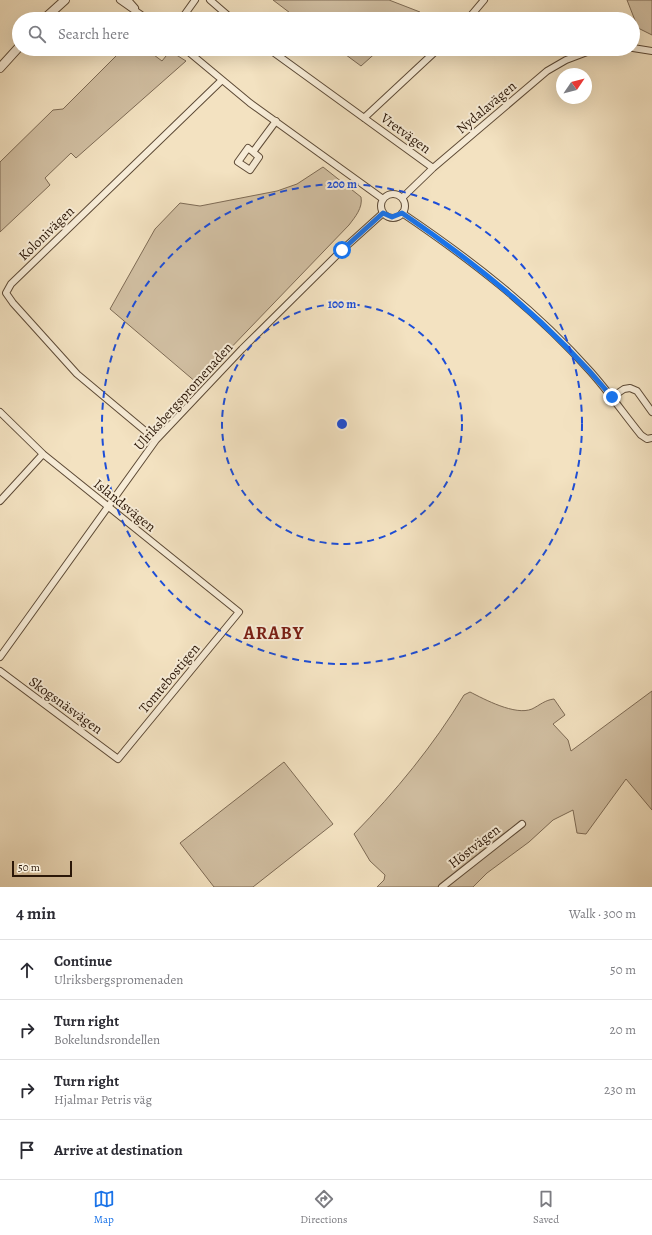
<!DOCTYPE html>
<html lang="en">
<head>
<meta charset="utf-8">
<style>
	body { margin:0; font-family:Alegreya,serif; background:#f7f7f7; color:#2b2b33 }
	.compass { position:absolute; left:556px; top:68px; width:36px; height:36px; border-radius:50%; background:#fff; box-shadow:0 4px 16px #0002; rotate:55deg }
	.scale { position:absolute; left:12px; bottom:10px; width:60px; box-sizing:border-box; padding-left:4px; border:2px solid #2b1708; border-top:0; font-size:11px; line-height:14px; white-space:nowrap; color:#2b1708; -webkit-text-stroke:3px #f7ecd7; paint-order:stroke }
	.stop { position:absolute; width:12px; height:12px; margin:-9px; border:3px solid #1a73e8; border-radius:50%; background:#fff }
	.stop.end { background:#1a73e8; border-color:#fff; box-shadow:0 1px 4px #0008 }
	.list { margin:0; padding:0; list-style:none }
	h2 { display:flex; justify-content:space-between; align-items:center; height:52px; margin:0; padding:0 16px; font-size:17px }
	h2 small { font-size:13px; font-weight:400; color:#7c7c81 }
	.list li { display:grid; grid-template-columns:26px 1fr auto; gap:12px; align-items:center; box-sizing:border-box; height:60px; padding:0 16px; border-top:1px solid #e1e1e2 }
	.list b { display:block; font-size:15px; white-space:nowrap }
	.list p { margin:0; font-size:13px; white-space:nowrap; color:#7c7c81 }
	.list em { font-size:13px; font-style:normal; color:#7c7c81 }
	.icon { flex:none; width:22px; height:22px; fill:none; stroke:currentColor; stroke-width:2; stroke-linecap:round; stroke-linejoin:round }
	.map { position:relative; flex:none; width:652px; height:887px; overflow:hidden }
	.search { position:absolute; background:#fff; box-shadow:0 4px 16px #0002; left:12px; right:12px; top:12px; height:44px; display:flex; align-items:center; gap:10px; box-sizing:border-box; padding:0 14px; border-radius:22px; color:#7c7c81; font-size:15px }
	.sheet { height:292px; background:#fff }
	nav { display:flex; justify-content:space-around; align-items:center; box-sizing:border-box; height:56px; border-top:1px solid #e1e1e2; background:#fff; font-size:11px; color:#7c7c81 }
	nav a { display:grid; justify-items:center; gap:2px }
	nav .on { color:#1a73e8 }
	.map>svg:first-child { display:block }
	.green { fill:#d1bfa2; stroke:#7e6b55 }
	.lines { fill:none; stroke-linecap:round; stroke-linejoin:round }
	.minor-casing { stroke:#5d4a36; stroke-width:8 }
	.tertiary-casing { stroke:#5d4a36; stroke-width:10 }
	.minor { stroke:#f7ecd7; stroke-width:6 }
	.tertiary { stroke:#f7ecd7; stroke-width:8 }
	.route { stroke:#1a73e8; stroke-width:5 }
	.ring { fill:none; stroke:#1d4ed8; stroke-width:2; stroke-dasharray:7 5 }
	.labels { text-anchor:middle; stroke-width:4; stroke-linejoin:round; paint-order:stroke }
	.street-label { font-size:14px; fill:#2b1708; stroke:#f7ecd7 }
	.district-label { font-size:18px; font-weight:bold; letter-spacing:1px; fill:#7a1f14; stroke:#f7ecd7 }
	.centre { fill:#1d4ed8; stroke:#f7ecd7; stroke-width:2 }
	.ring-label { font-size:12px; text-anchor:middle; font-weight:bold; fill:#1d4ed8; stroke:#f7ecd7; stroke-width:4; stroke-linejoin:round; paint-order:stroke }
</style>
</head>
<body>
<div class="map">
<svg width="652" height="887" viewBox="0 0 652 887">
	<rect width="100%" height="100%" fill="#f3e2c1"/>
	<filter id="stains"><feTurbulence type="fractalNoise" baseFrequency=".005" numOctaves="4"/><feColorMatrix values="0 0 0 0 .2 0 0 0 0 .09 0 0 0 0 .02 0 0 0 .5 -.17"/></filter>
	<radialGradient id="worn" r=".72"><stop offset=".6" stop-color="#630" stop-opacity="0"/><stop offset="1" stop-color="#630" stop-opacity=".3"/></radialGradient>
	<!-- green -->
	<path class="green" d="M273 0H389L420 12 413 19H298Z
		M627 0H652V35L638 28Z
		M123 49H154V55L162 61 170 51 186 61 76 158 71 153 45 178 50 185 0 232V162L53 110 63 109Z
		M338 49H380L361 66Z
		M323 167 361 197C363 208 355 217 349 225L197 383 110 309 155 229 180 203 200 206 277 191 297 184Z
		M652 691V810L626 779 586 834 577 833 573 810 553 820 529 842 487 873 473 887H377L384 880 385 875 370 861 354 834C396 791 433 746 464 695L470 692C484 699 515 716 532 709 540 705 545 700 554 699L565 715 553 724 568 740 571 751Z
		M284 762 333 824 253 887H214L180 843Z"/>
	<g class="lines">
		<defs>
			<path id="minor" d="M120 0 147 19
				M128 0 135 8
				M210 0 232 19
				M185 14 195 0
				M468 19 484 0
				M633 48 652 51
				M185 49 250 103 383 199
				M269 49 433 168
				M364 118 438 49
				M253 152 259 157 250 170 238 162 248 148 253 152 276 121
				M381 206a12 12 0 1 1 24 0a12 12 0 1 1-24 0Z
				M402 198 433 168 547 71 566 60 595 49
				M402 213C470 259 535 309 590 371 608 391 624 414 641 435L647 439 652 438
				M612 397 624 389 630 388 637 391 652 412
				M0 412 43 454 239 612 118 759 0 671
				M156 440 77 374 13 303 6 293 11 284 222 80
				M0 501 43 454
				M0 657 156 440 242 349 342 250 383 213
				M442 887 522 824"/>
			<path id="tertiary" d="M44 19 65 0
				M0 68 19 47"/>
		</defs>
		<!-- minor casing -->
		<use href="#minor" class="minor-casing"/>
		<!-- tertiary casing -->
		<use href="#tertiary" class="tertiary-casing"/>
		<!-- minor -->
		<use href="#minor" class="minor"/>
		<!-- tertiary -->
		<use href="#tertiary" class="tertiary"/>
	</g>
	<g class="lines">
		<!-- route -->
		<path class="route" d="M342 250 383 213 392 217 402 213C480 266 551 324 612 397"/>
	</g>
	<!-- distance rings -->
	<g class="ring">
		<circle cx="342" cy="424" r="120"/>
		<circle cx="342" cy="424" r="240"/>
	</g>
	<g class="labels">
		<!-- street labels -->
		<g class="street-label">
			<text transform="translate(486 107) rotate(-40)" y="5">Nydalavägen</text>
			<text transform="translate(406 133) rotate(36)" y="5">Vretvägen</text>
			<text transform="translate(46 233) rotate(-44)" y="5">Kolonivägen</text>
			<text transform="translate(183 396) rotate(-48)" y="5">Ulriksbergspromenaden</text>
			<text transform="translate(125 505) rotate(39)" y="5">Islandsvägen</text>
			<text transform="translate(169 678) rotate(-50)" y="5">Tomtebostigen</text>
			<text transform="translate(66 705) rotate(36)" y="5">Skogsnäsvägen</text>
			<text transform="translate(474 846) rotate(-38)" y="5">Höstvägen</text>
		</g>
		<!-- district labels -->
		<g class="district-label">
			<text x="274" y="639">ARABY</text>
		</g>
	</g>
	<circle cx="342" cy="424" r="6" class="centre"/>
	<g class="ring-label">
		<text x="342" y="188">200 m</text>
		<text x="342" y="308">100 m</text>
	</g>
	<rect width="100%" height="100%" filter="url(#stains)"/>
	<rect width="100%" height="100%" fill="url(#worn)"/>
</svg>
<svg class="compass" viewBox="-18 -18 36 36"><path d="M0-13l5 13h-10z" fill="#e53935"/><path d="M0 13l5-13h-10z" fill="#7c7c81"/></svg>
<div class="scale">50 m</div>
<div class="stop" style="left:342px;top:250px"></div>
<div class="stop end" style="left:612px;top:397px"></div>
<div class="search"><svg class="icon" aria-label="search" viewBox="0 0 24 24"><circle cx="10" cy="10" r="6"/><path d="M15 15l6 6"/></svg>Search here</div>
</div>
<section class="sheet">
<h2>4 min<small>Walk · 300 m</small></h2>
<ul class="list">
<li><svg class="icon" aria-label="ahead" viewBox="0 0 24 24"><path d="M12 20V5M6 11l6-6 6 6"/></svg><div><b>Continue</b><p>Ulriksbergspromenaden</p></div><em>50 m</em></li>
<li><svg class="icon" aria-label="right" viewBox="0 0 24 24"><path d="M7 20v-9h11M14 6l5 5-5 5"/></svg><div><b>Turn right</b><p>Bokelundsrondellen</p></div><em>20 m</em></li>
<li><svg class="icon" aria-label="right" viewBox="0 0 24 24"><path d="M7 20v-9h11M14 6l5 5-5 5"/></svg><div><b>Turn right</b><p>Hjalmar Petris väg</p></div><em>230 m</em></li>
<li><svg class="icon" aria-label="arrive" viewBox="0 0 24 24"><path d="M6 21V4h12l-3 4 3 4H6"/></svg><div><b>Arrive at destination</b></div></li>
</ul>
</section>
<nav>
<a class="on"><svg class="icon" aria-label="map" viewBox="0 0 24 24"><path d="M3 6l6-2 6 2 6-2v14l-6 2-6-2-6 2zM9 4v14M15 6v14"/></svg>Map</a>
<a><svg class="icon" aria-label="directions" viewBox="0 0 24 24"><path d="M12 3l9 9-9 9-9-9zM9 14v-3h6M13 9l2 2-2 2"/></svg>Directions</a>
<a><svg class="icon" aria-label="saved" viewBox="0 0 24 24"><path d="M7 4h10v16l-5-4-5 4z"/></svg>Saved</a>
</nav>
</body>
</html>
